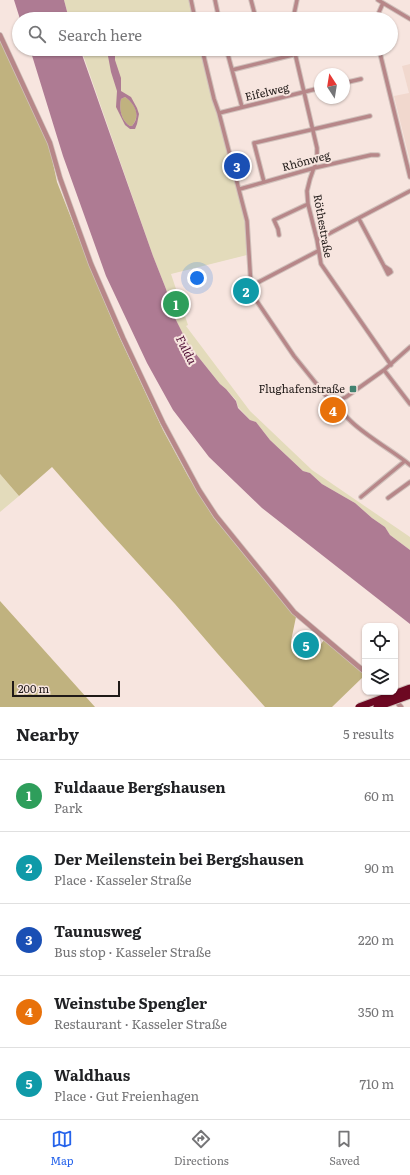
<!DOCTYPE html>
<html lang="en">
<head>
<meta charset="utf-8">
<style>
	body { margin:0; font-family:Literata,serif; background:#f2f2f2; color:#202124 }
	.controls { position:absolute; right:12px; bottom:12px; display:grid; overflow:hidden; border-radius:8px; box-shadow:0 1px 3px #0004 }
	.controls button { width:36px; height:36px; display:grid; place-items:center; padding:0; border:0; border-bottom:1px solid #e0e0e0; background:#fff; color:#202124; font:20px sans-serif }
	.compass { position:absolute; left:314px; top:68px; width:36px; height:36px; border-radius:50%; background:#fff; box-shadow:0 1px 3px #0004; rotate:348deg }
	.scale { position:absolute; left:12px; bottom:10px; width:108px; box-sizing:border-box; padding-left:4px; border:2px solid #1f1917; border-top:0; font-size:11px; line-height:14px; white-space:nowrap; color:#1f1917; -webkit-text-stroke:3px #f7e5df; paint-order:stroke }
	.you { position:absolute; left:197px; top:278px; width:14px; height:14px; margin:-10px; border:3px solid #fff; border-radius:50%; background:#1a73e8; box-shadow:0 0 0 6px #1a73e833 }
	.badge { display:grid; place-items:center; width:26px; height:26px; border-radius:50%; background:#2563eb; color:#fff; font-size:13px; font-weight:700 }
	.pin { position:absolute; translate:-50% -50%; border:2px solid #fff; box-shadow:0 1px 4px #0006 }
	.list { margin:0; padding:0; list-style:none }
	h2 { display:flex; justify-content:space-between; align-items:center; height:52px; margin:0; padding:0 16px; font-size:17px }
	h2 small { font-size:13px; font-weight:400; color:#757577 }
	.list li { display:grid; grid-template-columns:26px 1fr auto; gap:12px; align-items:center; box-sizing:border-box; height:72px; padding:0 16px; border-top:1px solid #e0e0e0 }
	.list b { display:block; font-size:15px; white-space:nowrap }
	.list p { margin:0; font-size:13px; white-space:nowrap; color:#757577 }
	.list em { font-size:13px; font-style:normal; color:#757577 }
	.icon { flex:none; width:22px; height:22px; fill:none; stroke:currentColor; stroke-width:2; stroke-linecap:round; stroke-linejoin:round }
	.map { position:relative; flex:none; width:410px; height:707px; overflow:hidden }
	.search { position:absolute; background:#fff; box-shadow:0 1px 3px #0004; left:12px; right:12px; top:12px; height:44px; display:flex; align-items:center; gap:10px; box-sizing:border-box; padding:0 14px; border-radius:22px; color:#757577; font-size:15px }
	.sheet { height:412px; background:#fff }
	nav { display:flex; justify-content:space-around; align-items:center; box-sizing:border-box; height:56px; border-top:1px solid #e0e0e0; background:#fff; font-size:11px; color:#757577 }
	nav a { display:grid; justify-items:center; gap:2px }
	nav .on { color:#2563eb }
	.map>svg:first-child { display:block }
	.built { fill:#f1d8ce }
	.green { fill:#e3dbbb }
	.forest { fill:#c0b27f }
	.water { fill:#ae7b93; fill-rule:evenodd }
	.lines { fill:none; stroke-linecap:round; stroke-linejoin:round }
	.minor-casing { stroke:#d0c0bb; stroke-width:5.5 }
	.tertiary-casing { stroke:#d0c0bb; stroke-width:6 }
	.minor { stroke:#b78789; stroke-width:3.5 }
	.tertiary { stroke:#b78789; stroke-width:4.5 }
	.motorway-bridge-casing { stroke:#d0c0bb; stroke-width:9; stroke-linecap:butt }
	.motorway-bridge { stroke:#6d0822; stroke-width:7 }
	.poi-dot { fill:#428270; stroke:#f7e5df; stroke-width:1.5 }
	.labels { text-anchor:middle; stroke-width:4; stroke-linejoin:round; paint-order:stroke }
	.street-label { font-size:11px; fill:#1f1917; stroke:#f7e5df }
	.poi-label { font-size:11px; fill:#1f1917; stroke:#f7e5df; text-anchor:end }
	.water-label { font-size:12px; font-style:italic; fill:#501136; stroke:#f7e5df }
</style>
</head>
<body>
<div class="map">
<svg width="410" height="707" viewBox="0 0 410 707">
	<rect width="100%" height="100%" fill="#f7e5df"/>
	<!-- built -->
	<path class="built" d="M410 64V161L394 96 409 93 402 66Z"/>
	<!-- green -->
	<path class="green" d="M64 0H189L194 19H69Z
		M81 49H200L245 217 247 255 171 274 188 325 186 326 250 411 312 470 410 537V550L390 535 385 527 372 518 355 503 322 484 310 473 303 471 270 440 256 422 250 420 238 407 236 400 226 389 220 384 188 344 175 318 166 289 153 256Z
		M0 474 19 496 0 512Z"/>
	<!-- forest -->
	<path class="forest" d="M0 38 49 144 57 182 95 279 119 336 163 430 188 476 214 518 296 617 291 641 311 658 324 640 365 675 332 707H265L217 653 175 604 104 526 52 467 19 496 0 474Z
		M125 97C135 104 141 115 132 126H130C121 120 119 109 121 99Z
		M0 601 95 707H0Z"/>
	<!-- water -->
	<path class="water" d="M14 0H64L69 19H20Z
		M30 49H80L153 256 166 289 175 318 188 344 220 384 226 389 236 401 238 408 250 420 256 422 270 440 303 471 310 473 322 484 355 503 372 518 385 527 390 535 410 550V624L262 508 209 457 173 410 147 363 106 276 63 156Z
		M104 49H115V60L121 78V91L131 97 137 108 139 114 137 124 135 129H130L125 125 116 107 117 91 111 72 108 56ZM125 97C135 104 141 116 132 126H130C121 120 119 109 121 99Z"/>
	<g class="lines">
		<defs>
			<path id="minor" d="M191 0 195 19
				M215 0 219 19
				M251 0 256 19
				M378 0 410 19
				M293 19 297 0
				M376 19 383 3
				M202 49 214 99 219 113 247 221 251 286 254 297 294 356 327 397 333 400 337 401
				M294 49 317 148V159L310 179 307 191 308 204 317 240 321 264 391 365
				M379 49 410 177
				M228 55 242 107
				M232 70 317 49
				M344 83 361 79
				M219 113 320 88
				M264 182 254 143 370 116
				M240 189 314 168 371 155H378
				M359 219 384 266 390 270 391 272 388 274 384 266
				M279 235 278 229 274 220 308 204
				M317 240 410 191
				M251 286 318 251
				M384 370 410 404
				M337 401C340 422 393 450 410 465
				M337 401 346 397 384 370 410 347
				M361 497 405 461
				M388 498 410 482"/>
			<path id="tertiary" d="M0 35 50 143 60 178 91 264 123 338 163 423 199 490 216 516 294 612 365 672
				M388 692 401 707"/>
		</defs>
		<!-- minor casing -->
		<use href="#minor" class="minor-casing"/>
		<!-- tertiary casing -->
		<use href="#tertiary" class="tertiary-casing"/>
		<!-- minor -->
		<use href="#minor" class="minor"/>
		<!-- tertiary -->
		<use href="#tertiary" class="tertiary"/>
		<defs>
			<path id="motorway-bridge" d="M359 707 410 688
				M377 707 410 695"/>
		</defs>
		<!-- motorway-bridge casing -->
		<use href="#motorway-bridge" class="motorway-bridge-casing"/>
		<!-- motorway-bridge -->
		<use href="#motorway-bridge" class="motorway-bridge"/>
	</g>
	<!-- markers -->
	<rect class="poi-dot" x="349" y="385" width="8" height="8" rx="2"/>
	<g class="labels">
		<!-- street labels -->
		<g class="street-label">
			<text transform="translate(267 92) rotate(-13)" y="4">Eifelweg</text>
			<text transform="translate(306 161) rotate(-15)" y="4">Rhönweg</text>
			<text transform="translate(323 226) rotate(80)" y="4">Röthestraße</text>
		</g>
		<!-- poi labels -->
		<g class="poi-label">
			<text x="345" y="393">Flughafenstraße</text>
		</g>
		<!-- water labels -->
		<g class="water-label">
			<text transform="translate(186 350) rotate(63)" y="4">Fulda</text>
		</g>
	</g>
</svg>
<div class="controls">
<button><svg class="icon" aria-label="locate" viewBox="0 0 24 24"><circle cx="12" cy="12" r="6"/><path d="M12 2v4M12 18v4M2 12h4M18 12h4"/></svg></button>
<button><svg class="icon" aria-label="layers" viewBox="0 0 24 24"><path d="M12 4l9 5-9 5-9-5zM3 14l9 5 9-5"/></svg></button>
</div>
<svg class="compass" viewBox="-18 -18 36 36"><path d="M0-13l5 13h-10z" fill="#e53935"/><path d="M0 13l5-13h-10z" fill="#757577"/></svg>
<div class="scale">200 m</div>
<div class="you"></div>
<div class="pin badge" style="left:176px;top:304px;background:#2e9e5b">1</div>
<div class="pin badge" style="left:246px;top:291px;background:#0f9aa8">2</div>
<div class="pin badge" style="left:237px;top:166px;background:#1a4fb4">3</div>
<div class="pin badge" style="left:333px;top:410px;background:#e8710a">4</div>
<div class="pin badge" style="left:306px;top:645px;background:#0f9aa8">5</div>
<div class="search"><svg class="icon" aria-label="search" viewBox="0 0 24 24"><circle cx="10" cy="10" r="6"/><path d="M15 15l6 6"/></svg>Search here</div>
</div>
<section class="sheet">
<h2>Nearby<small>5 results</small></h2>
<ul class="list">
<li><span class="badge" style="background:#2e9e5b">1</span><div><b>Fuldaaue Bergshausen</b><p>Park</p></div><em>60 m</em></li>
<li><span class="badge" style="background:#0f9aa8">2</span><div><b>Der Meilenstein bei Bergshausen</b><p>Place · Kasseler Straße</p></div><em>90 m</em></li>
<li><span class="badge" style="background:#1a4fb4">3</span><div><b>Taunusweg</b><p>Bus stop · Kasseler Straße</p></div><em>220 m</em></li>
<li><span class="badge" style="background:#e8710a">4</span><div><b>Weinstube Spengler</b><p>Restaurant · Kasseler Straße</p></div><em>350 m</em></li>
<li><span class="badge" style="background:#0f9aa8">5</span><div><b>Waldhaus</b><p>Place · Gut Freienhagen</p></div><em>710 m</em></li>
</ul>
</section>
<nav>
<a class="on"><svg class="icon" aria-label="map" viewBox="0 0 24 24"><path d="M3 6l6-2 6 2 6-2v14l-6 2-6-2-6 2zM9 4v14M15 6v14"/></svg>Map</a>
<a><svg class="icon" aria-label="directions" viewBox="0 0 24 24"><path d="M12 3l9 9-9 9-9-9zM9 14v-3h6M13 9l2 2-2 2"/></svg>Directions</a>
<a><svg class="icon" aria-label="saved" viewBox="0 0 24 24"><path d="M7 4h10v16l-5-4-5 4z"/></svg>Saved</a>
</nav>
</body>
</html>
